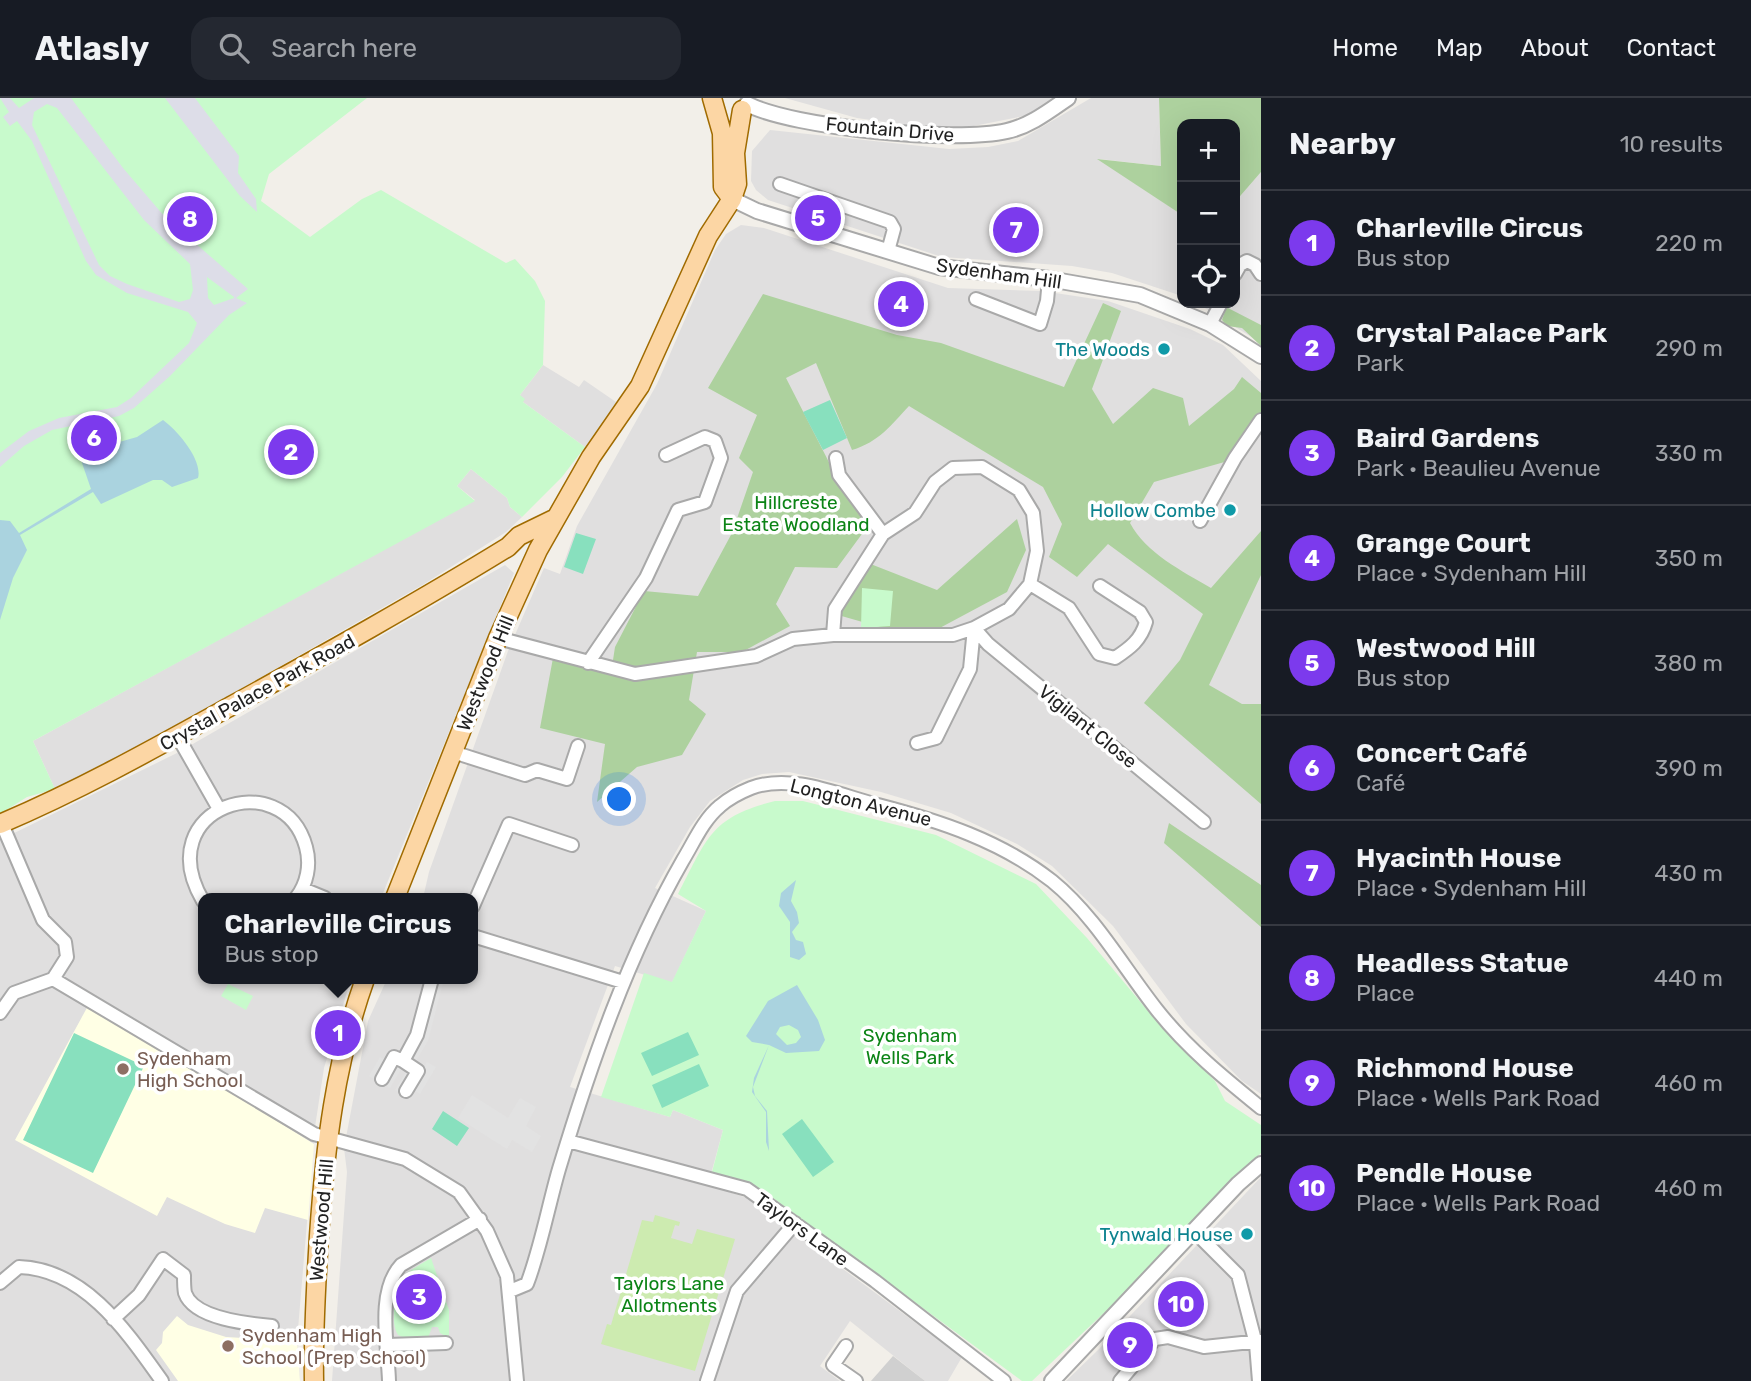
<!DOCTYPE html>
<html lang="en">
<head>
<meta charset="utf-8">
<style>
	body { margin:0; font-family:Rubik,sans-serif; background:#242831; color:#f1f3f6 }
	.controls { position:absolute; right:21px; top:21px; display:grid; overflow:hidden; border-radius:14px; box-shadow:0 7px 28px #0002 }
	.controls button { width:63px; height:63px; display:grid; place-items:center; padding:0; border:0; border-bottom:2px solid #363941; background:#171b24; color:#f1f3f6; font:35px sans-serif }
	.you { position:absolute; left:620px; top:702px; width:24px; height:24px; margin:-18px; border:5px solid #fff; border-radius:50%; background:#1a73e8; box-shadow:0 0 0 10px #1a73e833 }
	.badge { display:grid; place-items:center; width:46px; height:46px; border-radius:50%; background:#7c3aed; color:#fff; font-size:23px; font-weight:700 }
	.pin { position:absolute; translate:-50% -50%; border:4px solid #fff; box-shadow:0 2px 7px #0006 }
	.popup { position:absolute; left:198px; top:795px; width:280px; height:91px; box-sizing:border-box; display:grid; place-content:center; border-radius:14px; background:#171b24; filter:drop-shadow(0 2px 5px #0005); font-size:23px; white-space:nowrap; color:#9ea1a6 }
	.popup b { font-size:26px; color:#f1f3f6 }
	.popup::after { content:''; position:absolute; left:50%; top:100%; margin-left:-14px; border:14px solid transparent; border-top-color:#171b24 }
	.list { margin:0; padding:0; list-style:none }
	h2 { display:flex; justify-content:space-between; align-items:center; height:91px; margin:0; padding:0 28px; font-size:30px }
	h2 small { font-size:23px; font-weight:400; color:#9ea1a6 }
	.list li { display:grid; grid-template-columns:46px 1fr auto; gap:21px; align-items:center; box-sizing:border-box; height:105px; padding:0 28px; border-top:2px solid #363941 }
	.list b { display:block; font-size:26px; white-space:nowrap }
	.list p { margin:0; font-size:23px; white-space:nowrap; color:#9ea1a6 }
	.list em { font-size:23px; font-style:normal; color:#9ea1a6 }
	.icon { flex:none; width:38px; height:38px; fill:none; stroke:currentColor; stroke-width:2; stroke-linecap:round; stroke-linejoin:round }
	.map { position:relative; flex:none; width:1261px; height:1283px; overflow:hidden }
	header { display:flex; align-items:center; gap:42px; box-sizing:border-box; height:98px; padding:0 35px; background:#171b24; border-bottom:2px solid #363941 }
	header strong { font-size:33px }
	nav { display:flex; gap:38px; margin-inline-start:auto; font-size:24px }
	.search { width:490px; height:63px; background:#242831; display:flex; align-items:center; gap:18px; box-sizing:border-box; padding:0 24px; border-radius:21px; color:#9ea1a6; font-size:26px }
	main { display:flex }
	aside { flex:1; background:#171b24 }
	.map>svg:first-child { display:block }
	.residential { fill:#e0dfdf }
	.education { fill:#ffffe5 }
	.religious { fill:#d0d0d0 }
	.grass { fill:#cdebb0 }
	.forest { fill:#add19e }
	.park { fill:#c8facc }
	.pitch { fill:#88e0be }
	.parking { fill:#e2e2e2 }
	.plaza { fill:#dddde8; fill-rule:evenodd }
	.water { fill:#aad3df; fill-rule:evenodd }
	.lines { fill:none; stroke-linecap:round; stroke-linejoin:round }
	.minor-casing { stroke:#a9a9a9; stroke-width:16 }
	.tertiary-casing { stroke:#a9a9a9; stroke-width:18 }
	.primary-casing { stroke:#a06b00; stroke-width:21 }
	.minor { stroke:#fff; stroke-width:12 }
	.tertiary { stroke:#fff; stroke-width:14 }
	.primary { stroke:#fcd6a4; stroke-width:18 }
	.culture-dot { fill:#0f9aa8; stroke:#fff; stroke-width:2.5 }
	.education-dot { fill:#8d6e63; stroke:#fff; stroke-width:2.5 }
	.labels { text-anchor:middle; stroke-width:7; stroke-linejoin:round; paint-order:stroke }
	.street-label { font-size:19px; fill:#222; stroke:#fff }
	.culture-label { font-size:19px; fill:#0d838f; stroke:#fff; text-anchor:end }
	.park-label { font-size:19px; fill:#0c8416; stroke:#fff }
	.education-label { font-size:19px; fill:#785e54; stroke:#fff; text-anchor:start }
</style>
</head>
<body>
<header>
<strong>Atlasly</strong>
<div class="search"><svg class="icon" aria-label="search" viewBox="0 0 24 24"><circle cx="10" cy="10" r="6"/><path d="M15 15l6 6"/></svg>Search here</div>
<nav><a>Home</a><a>Map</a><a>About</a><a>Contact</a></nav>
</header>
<main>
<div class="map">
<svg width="1261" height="1283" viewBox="0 0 1261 1283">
	<rect width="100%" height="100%" fill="#f2efe9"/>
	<!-- residential -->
	<path class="residential" d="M785 0H1057L1034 16 948 33 857 20Z
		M1091 0H1159L1161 68 1099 61 1182 117V198L1112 175 1072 168 942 159 768 102 756 92 751 83 752 53 770 32 949 51 988 49 1018 43Z
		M1261 74V245L1197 205H1235V104Z
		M741 127 764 130 948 190 1042 193 1108 203 1190 231 1223 247 1261 283V996L1242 983 1186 926 1113 828 1052 768 1017 746 951 715 881 694 789 674 762 676 743 682 710 703 690 729 655 790 706 813 672 885 615 868 570 989 670 1019 673 1012 723 1032 708 1087 747 1100 962 1259 948 1283H925L850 1223 820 1268 840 1283H332L347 1074 344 1050 368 923 387 881H473V800H423L429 774 508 553 544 470 560 476 577 428 657 286 715 152 726 136Z
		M543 267 579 289 584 282 616 304 585 349 523 304 520 297Z
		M471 371 507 400 510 409 522 419 506 434 424 486 160 637 55 691 33 643 475 402 457 388Z
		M505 467 514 475 381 800H203V881H351L324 970 315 1029 297 1243 300 1283H0V742L177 655Z
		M1261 1079V1283H1066L1098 1252Z"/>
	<!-- education -->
	<path class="education" d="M89 906 314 1046 308 1122 265 1110 255 1135 225 1126 167 1099 157 1118 15 1042Z
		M177 1218 188 1227 226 1239 297 1243 300 1283H178L156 1252 162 1245 163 1234Z"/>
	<!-- religious -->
	<path class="religious" d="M893 1258 925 1283H871Z"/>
	<!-- grass -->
	<path class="grass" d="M655 1117 680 1124 679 1128 675 1127 671 1140 692 1146 697 1131 735 1141 695 1273 601 1246 607 1226 611 1227 642 1122 653 1124Z"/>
	<!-- forest -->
	<path class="forest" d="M1159 0H1261V74L1235 104V26H1182V117L1097 61 1161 68Z
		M763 196 897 237 941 245 1064 289 1103 205 1121 213 1092 291 1113 326 1153 290 1183 300 1189 328 1234 291 1242 279 1261 295V319L1228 363 1154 384 1130 425C1146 455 1182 473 1211 490L1261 433V477L1209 587 1242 606H1261V706L1144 605 1180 562 1203 516 1108 446 1077 479 1049 459 1062 426 1043 389 909 308C891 327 879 344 852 352L816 265 786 280 836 378 870 425 837 470 795 469 776 506 790 528 742 554H697L689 602 706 616 682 657 637 669 597 704 605 646 540 630 553 560 611 575 615 549 644 493 698 498 732 435 753 374 739 360 757 317 708 290Z
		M1228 205V210L1261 227V248L1242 230 1227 228 1222 222Z
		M1017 421 1026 452 1007 494 936 532 880 529 831 515 868 465 937 492Z
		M1169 725 1261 787V829L1164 745Z"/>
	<!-- park -->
	<path class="park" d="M0 0H367L269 76 261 103 310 139 362 101 381 92 506 165 515 161 535 183 545 203 543 267 520 297 525 301 523 304 585 349 562 379 522 419 510 409 507 400 471 371 457 388 475 403 33 643 55 691 27 699 0 716Z
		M862 490 893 493 890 528 861 530Z
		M775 703H803L936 737 1036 786 1087 840 1163 931 1215 983 1225 1003 1261 1027V1055L1108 1211 1032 1283H1022L773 1100 735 1080 712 1074 723 1032 673 1012 670 1019 601 999 644 875 672 884 706 813 678 796C707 741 710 719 775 703Z
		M228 886 253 898 246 912 221 898Z
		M431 1160 449 1212V1240L440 1235 438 1229H432L428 1240 407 1241 398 1237C393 1229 394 1220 394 1210 395 1178 405 1176 431 1160Z"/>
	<!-- pitch -->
	<path class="pitch" d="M830 302 847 340 823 352 803 314Z
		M576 435 596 441 583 476 564 469Z
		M688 934 699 957 652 978 641 955Z
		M74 935 144 968 93 1075 23 1042Z
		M699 966 709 988 662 1010 652 987Z
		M443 1013 469 1030 457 1048 432 1031Z
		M802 1021 834 1064 813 1079 782 1036Z"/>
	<!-- parking -->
	<path class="parking" d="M434 881H444L428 943 416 963 409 959Z
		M380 959 401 971 390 990 369 978Z
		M427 964 436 969 420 996 412 991 407 999 395 992 406 974 417 981Z
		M472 997 508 1020 520 1000 536 1009 526 1028 541 1038 532 1054 512 1042 507 1051 458 1020Z"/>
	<!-- plaza -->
	<path class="plaza" d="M0 0H10L19 10 34 0H71L123 70 165 119 248 191 236 200 247 205 229 217 170 278 134 310 119 318 52 332 24 348 0 369V355L29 333 59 320 117 309 131 300 189 245 197 225 188 214 127 195 96 177 86 163 32 43 17 23 10 28 3 19 9 14ZM47 6 57 10 144 122 190 166 193 192 190 201 179 204 127 186 110 178 99 167 32 27 34 14ZM207 179 234 199V200L214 207 208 200Z
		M165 0H195L239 58 238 75 256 101 257 114 240 98Z"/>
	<!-- water -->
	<path class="water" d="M163 322C177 332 203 362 198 380L172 389 162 382H153L101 406 93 394 20 437 27 452 13 480 0 522V422L10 423 19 435 91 391 82 365 84 354 137 339Z
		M796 782 791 803 797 814 799 825 792 834 796 842 803 844 806 856 799 862 790 859V824L779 808 781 795Z
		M797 887 818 922 825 942 819 953 786 955 769 947 753 989 755 998 767 1013 769 1053 766 1044V1014L752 994 754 980 769 947 752 944 746 938 768 903ZM789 927 798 932 801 939 796 945 787 947 776 936 780 929Z"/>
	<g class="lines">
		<defs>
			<path id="minor" d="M780 86 890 124 894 131 888 153
				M1235 176 1240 167 1247 163 1255 167 1261 176
				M976 201 1040 226 1047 203 1049 181
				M1210 226 1221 205
				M836 360 839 377 883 436
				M1200 423 1235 360 1261 322
				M1030 486 1069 510 1099 556 1115 560C1130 550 1141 542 1146 524L1140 514 1100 488
				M974 530 988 546 1204 724
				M498 540 635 576 756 558 793 541 833 537H953L974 530 1009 511 1030 486 1037 453 1033 415 1019 392 982 369 953 370 935 384 915 415 883 436 835 511 833 537
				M588 565 646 480 678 412 705 404 721 360 715 343 705 339 666 357
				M178 639 219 711
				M917 645 936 640 970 571 974 530
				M453 654 525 677 537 672 567 681 578 648
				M303 791 325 800
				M203 803C148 709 283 665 306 749 311 767 307 786 296 800
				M473 808 509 726 572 747
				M473 838 623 884
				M53 881 314 1036 405 1061 459 1094 487 1133 507 1178 517 1283
				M0 915 14 895 53 881 67 859 65 844 43 822 2 726
				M382 981 394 959 403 963
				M406 993 418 973 403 963 417 937 432 881
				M568 1043 747 1091 875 1183 1004 1283
				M1195 1134 1238 1177 1256 1246 1259 1283
				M0 1185 19 1169C85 1171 127 1234 162 1283
				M510 1193 527 1186C541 1149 548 1109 559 1071 591 965 628 858 683 762 694 744 703 722 720 708 728 701 741 694 751 690 791 675 839 697 878 707 940 723 1001 743 1052 783 1095 818 1123 869 1157 912 1187 950 1224 980 1261 1010
				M113 1221 139 1197 163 1161 184 1177C184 1183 184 1190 185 1195 194 1221 249 1226 272 1228
				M388 1247 446 1245
				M846 1248 833 1267 856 1283
				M389 1283C388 1248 376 1194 401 1167L480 1121
				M707 1283 737 1193 795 1125
				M1120 1283 1155 1241 1168 1239 1204 1249 1261 1243"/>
			<path id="tertiary" d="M747 6C794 30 955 45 1007 33 1030 28 1049 13 1068 0
				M732 101 757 113 939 169 1049 181 1140 197 1210 226 1261 258
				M1052 1283 1238 1086 1261 1066"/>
			<path id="primary" d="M712 0 722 35 723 89 732 101
				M0 726C80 692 155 650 231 608 325 556 417 505 508 449L519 438 554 421
				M395 800 498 540 538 452 591 359 640 288 708 138 732 101 737 86 735 55 742 12
				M314 1283C313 1234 316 1187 319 1138 325 1050 335 965 365 881"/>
		</defs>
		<!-- minor casing -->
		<use href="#minor" class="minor-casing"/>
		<!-- tertiary casing -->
		<use href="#tertiary" class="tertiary-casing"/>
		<!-- primary casing -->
		<use href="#primary" class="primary-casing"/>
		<!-- minor -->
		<use href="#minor" class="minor"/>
		<!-- tertiary -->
		<use href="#tertiary" class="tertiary"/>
		<!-- primary -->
		<use href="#primary" class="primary"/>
	</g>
	<!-- markers -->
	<g class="culture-dot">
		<circle cx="1164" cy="251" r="7"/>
		<circle cx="1230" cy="412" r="7"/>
		<circle cx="1247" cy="1136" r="7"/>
	</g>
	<g class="education-dot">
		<circle cx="123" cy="971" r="7"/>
		<circle cx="228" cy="1248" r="7"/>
	</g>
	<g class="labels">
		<!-- street labels -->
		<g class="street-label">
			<text transform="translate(890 31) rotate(5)" y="7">Fountain Drive</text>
			<text transform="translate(999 175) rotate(8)" y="7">Sydenham Hill</text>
			<text transform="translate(485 575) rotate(-68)" y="7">Westwood Hill</text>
			<text transform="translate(257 594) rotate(-29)" y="7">Crystal Palace Park Road</text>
			<text transform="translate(1088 628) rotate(39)" y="7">Vigilant Close</text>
			<text transform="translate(861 704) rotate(14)" y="7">Longton Avenue</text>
			<text transform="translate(321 1122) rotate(-85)" y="7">Westwood Hill</text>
			<text transform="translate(802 1131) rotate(36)" y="7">Taylors Lane</text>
		</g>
		<!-- culture labels -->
		<g class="culture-label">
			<text x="1150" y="258">The Woods</text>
			<text x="1216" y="419">Hollow Combe</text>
			<text x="1233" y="1143">Tynwald House</text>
		</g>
		<!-- park labels -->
		<g class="park-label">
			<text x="796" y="411">Hillcreste<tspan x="796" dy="22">Estate Woodland</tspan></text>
			<text x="910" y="944">Sydenham<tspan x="910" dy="22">Wells Park</tspan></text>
			<text x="669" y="1192">Taylors Lane<tspan x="669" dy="22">Allotments</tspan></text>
		</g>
		<!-- education labels -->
		<g class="education-label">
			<text x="137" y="967">Sydenham<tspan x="137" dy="22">High School</tspan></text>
			<text x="242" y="1244">Sydenham High<tspan x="242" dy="22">School (Prep School)</tspan></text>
		</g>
	</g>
</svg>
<div class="controls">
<button>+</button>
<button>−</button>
<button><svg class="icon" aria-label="locate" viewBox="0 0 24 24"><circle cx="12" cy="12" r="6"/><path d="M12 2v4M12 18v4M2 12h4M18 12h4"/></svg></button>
</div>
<div class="you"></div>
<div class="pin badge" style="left:338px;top:935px">1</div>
<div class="popup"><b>Charleville Circus</b>Bus stop</div>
<div class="pin badge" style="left:291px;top:354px">2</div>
<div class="pin badge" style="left:419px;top:1199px">3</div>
<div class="pin badge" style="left:901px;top:206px">4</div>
<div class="pin badge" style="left:818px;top:120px">5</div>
<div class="pin badge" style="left:94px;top:340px">6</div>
<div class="pin badge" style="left:1016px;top:132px">7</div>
<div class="pin badge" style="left:190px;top:121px">8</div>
<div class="pin badge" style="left:1130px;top:1247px">9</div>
<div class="pin badge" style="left:1181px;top:1206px">10</div>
</div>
<aside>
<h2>Nearby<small>10 results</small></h2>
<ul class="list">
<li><span class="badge">1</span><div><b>Charleville Circus</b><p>Bus stop</p></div><em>220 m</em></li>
<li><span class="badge">2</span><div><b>Crystal Palace Park</b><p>Park</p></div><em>290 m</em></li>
<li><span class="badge">3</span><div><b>Baird Gardens</b><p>Park · Beaulieu Avenue</p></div><em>330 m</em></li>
<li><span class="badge">4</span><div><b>Grange Court</b><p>Place · Sydenham Hill</p></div><em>350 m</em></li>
<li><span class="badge">5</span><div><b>Westwood Hill</b><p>Bus stop</p></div><em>380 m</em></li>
<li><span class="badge">6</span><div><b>Concert Café</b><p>Café</p></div><em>390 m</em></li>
<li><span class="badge">7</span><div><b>Hyacinth House</b><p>Place · Sydenham Hill</p></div><em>430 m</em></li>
<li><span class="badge">8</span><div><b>Headless Statue</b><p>Place</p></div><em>440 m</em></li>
<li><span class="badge">9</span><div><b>Richmond House</b><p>Place · Wells Park Road</p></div><em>460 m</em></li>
<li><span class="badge">10</span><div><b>Pendle House</b><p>Place · Wells Park Road</p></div><em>460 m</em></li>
</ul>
</aside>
</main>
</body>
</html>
